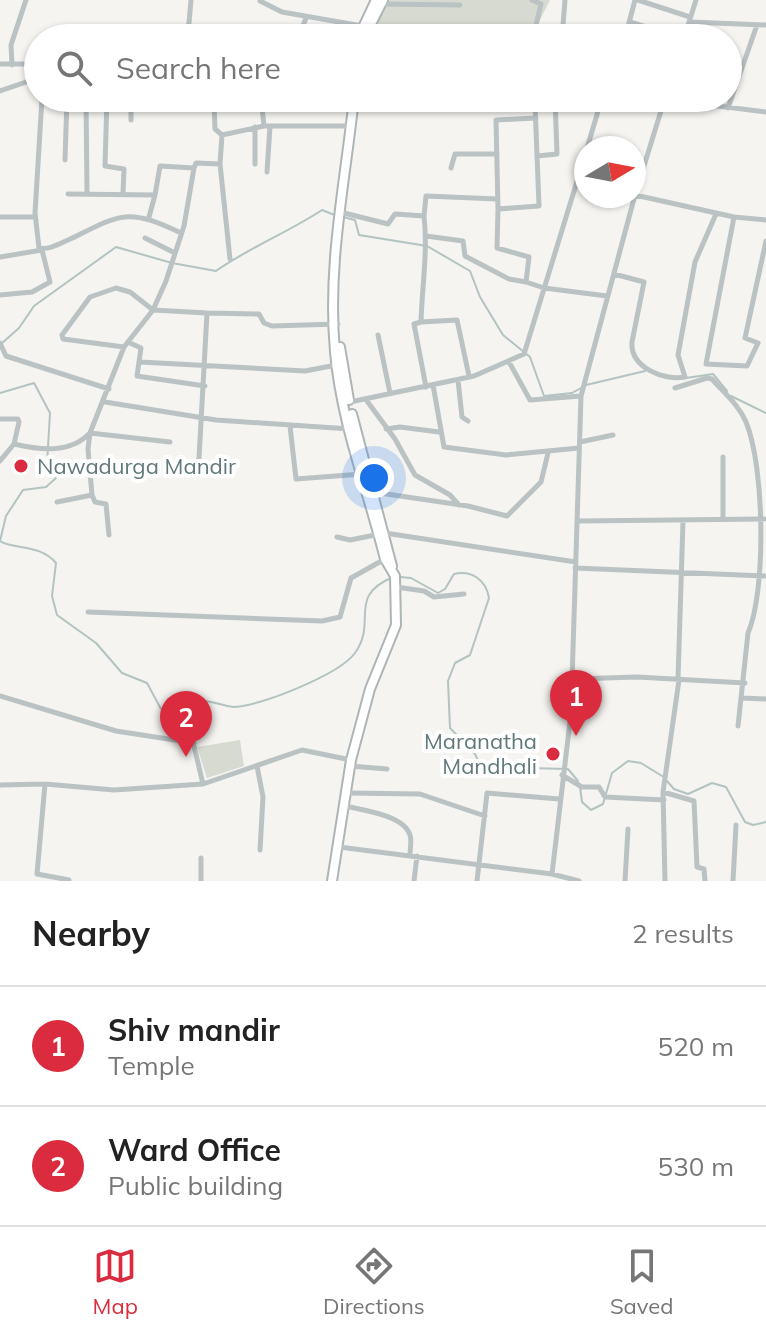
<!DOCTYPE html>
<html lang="en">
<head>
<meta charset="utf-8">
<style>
	body { margin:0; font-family:Mulish,sans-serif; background:#f2f2f2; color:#222 }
	.compass { position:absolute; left:574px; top:136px; width:72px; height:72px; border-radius:50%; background:#fff; box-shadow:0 2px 6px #0004; rotate:80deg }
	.you { position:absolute; left:374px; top:478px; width:28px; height:28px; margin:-20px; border:6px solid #fff; border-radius:50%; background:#1a73e8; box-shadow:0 0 0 12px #1a73e833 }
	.badge { display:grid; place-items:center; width:52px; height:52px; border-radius:50%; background:#db2b3e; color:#fff; font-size:26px; font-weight:700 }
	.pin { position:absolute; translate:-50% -66px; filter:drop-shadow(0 2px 4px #0008) }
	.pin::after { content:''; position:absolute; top:42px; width:28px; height:24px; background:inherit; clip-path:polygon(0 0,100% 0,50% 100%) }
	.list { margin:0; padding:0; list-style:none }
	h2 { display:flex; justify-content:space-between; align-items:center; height:104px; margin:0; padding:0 32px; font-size:34px }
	h2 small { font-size:26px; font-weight:400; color:#767676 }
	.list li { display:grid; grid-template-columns:52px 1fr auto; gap:24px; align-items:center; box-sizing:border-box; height:120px; padding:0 32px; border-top:2px solid #e0e0e0 }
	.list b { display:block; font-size:30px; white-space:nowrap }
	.list p { margin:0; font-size:26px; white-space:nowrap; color:#767676 }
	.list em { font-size:26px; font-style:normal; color:#767676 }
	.icon { flex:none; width:44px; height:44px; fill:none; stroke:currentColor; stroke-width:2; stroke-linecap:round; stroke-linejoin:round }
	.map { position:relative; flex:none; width:766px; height:881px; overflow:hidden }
	.search { position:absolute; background:#fff; box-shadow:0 2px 6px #0004; left:24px; right:24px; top:24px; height:88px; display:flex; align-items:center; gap:20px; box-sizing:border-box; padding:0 28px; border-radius:44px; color:#767676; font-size:30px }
	.sheet { height:344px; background:#fff }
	nav { display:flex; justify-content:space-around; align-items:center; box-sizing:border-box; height:112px; border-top:2px solid #e0e0e0; background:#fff; font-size:22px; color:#767676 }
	nav a { display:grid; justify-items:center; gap:4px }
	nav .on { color:#db2b3e }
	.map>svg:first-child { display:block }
	.green { fill:#d7dad1 }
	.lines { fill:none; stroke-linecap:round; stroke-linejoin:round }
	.stream { stroke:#b2c3c2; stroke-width:2 }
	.primary-casing { stroke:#adb5b6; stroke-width:12 }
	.street { stroke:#bbc2c3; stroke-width:5 }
	.primary { stroke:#fff; stroke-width:8 }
	.poi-dot { fill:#db2b3e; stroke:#fff; stroke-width:3 }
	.labels { text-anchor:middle; stroke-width:8; stroke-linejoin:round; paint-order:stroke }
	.poi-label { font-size:22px; fill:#61797b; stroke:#fff; text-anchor:start }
</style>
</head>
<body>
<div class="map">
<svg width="766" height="881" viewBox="0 0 766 881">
	<rect width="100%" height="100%" fill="#f5f4f1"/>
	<!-- green -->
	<path class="green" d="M384 0H550L531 38H399L371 31Z
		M240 740 244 766 207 778 197 747Z"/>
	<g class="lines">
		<!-- stream -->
		<path class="stream" d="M343 217 355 220 359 235 427 246 470 271 480 297 503 335 530 357 544 396 572 393 581 388
			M1 344 19 328 34 306 116 247 172 263 216 271C250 247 287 233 322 210L337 216
			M686 378 713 374 727 391
			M586 385 645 371
			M0 393 34 383 50 413 47 464 56 478 46 487 23 490 6 516 0 541C16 550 40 544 56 563L52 596 57 615 96 643 122 673 147 683 161 709C178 713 187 703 203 701 213 701 223 706 233 707 259 707 340 674 355 653 378 621 346 597 393 577
			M731 396 766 413
			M400 577 411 578 438 593 445 589 454 574C472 570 486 580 489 598L470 655 455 663 448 681 450 728 475 754 481 767 568 769 578 781
			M666 780 674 789 688 794 712 783 726 787 745 822 753 825 766 822
			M580 787 582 802 591 810 603 804 612 773 628 761 641 763 662 776"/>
		<defs>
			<path id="primary" d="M358 38 376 0
				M364 38 383 0
				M340 347 349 400
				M352 414 392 566
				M332 881 351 760 370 689 396 625 395 576 385 559C368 491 341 422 335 352 327 265 345 184 354 98"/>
		</defs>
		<!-- primary casing -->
		<use href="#primary" class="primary-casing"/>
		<!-- street -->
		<path class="street" d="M532 0 541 4 533 38
			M638 0 690 17
			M260 1 282 12 362 26
			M382 4 460 5
			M630 22 682 38
			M690 22 766 25
			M182 38 189 23 191 0
			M298 38 306 18
			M562 38 565 0
			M625 38 635 0
			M684 38 696 0
			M0 64H38
			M12 65 11 45 26 0
			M0 91 38 78
			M42 98 35 213 39 248C49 250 59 244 68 240 122 214 126 207 181 233
			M86 98 87 194
			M107 98 105 166 124 169 123 193
			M261 98 264 126
			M654 98 766 112
			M214 103 215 129 222 135
			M535 104 539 206 498 209 497 248 529 257 526 282 544 288 607 296
			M728 108 757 25
			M131 120V98
			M255 127V164
			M587 148 602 98
			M537 156 557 154 555 98
			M65 160 67 98
			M220 164 230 259
			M451 168 455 154H497
			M267 172 270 126
			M68 194 155 195 160 166 194 168
			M635 195 734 217 766 220
			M498 209 496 120 536 118
			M340 212 388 224 395 214 424 216C428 251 422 287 421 322L414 324 426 387
			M424 216 426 196 497 199
			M0 217H35
			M149 217 155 195
			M734 217 706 364 747 366 758 343 745 338 766 241
			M426 236 463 241 465 256 509 279 526 282
			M145 238 175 253
			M0 257 42 250 50 282 32 292 0 295
			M614 274 644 282 632 342C630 367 663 381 685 377L678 355 695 262 716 214
			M421 322 457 320 469 376
			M378 335 390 393
			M128 342 141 348 137 376 205 386
			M0 343 6 356 109 389
			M124 347 63 339 62 335 90 297 116 288 130 292 153 310 207 313
			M140 362 305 371 336 365
			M509 362 530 400 581 396
			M458 380 462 417 468 421
			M433 385 444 447 506 455 579 448
			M675 388 707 378 712 379C724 393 739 405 746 422 765 468 766 592 748 633L738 726
			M367 401 395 439 415 475 450 495 459 505
			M105 402 216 420 350 429
			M350 402 474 376 524 354 586 152
			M0 419H18L19 422 14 444 0 461
			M290 426 296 479 362 474
			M386 429 400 427 439 432
			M580 442 613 435
			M14 444C40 450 70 454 90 433L124 347 153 310 166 281 184 226 194 168 196 163 220 164 222 135 264 126H347
			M723 457V519
			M89 467 139 466
			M169 472 193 475 199 458 207 313 259 314 264 323 272 326 338 324
			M373 492 468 506 507 516 541 482 548 453
			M57 502 92 495
			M579 521 764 519
			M109 535 106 504 95 502 92 495 88 449 90 433 170 442
			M337 537 350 540 385 533 576 562
			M575 568 765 576
			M396 587 424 591 434 597 464 594
			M88 612 322 621 340 617 351 578 385 559
			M573 679 637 677 745 683
			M678 679 683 521
			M0 696 116 731 194 743
			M743 698 766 699
			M186 712 203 784
			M257 766 263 797 260 850
			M350 766 387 769
			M562 775 582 787H599L605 797 664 800
			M45 784 37 874 69 880
			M0 785 45 784 114 790 203 784 302 750 351 760
			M663 792 694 801 697 867 704 869 705 881
			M347 793 420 794 485 816
			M345 806C362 810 404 815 410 835 412 840 410 849 410 855
			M339 847 552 874 571 713 581 396 635 195 665 98
			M552 874 579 881
			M201 881V858
			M414 881 417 856
			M477 881 487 793 559 799
			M625 881 628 829
			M665 881 663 792 679 680
			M733 881 736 825"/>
		<!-- primary -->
		<use href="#primary" class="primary"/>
	</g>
	<!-- markers -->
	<g class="poi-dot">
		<circle cx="21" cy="466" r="8"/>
		<circle cx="553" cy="754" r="8"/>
	</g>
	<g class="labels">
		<!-- poi labels -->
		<g class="poi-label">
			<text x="37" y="474">Nawadurga Mandir</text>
			<text x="537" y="749" text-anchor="end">Maranatha<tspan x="537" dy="25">Mandhali</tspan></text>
		</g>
	</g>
</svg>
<svg class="compass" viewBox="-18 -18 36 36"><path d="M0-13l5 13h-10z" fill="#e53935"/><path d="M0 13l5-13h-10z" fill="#767676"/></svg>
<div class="you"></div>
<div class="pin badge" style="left:576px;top:736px">1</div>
<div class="pin badge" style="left:186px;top:757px">2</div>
<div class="search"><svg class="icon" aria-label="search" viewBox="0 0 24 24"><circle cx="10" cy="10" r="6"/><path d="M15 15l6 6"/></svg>Search here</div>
</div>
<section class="sheet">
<h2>Nearby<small>2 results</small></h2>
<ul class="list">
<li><span class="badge">1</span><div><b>Shiv mandir</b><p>Temple</p></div><em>520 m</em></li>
<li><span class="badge">2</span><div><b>Ward Office</b><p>Public building</p></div><em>530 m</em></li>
</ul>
</section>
<nav>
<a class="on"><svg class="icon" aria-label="map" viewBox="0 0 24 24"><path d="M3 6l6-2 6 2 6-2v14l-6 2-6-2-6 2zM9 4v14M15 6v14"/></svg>Map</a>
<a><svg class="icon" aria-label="directions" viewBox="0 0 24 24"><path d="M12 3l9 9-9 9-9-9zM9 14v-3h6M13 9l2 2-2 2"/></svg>Directions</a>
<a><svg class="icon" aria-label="saved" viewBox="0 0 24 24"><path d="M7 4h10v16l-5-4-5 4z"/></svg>Saved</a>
</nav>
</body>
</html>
